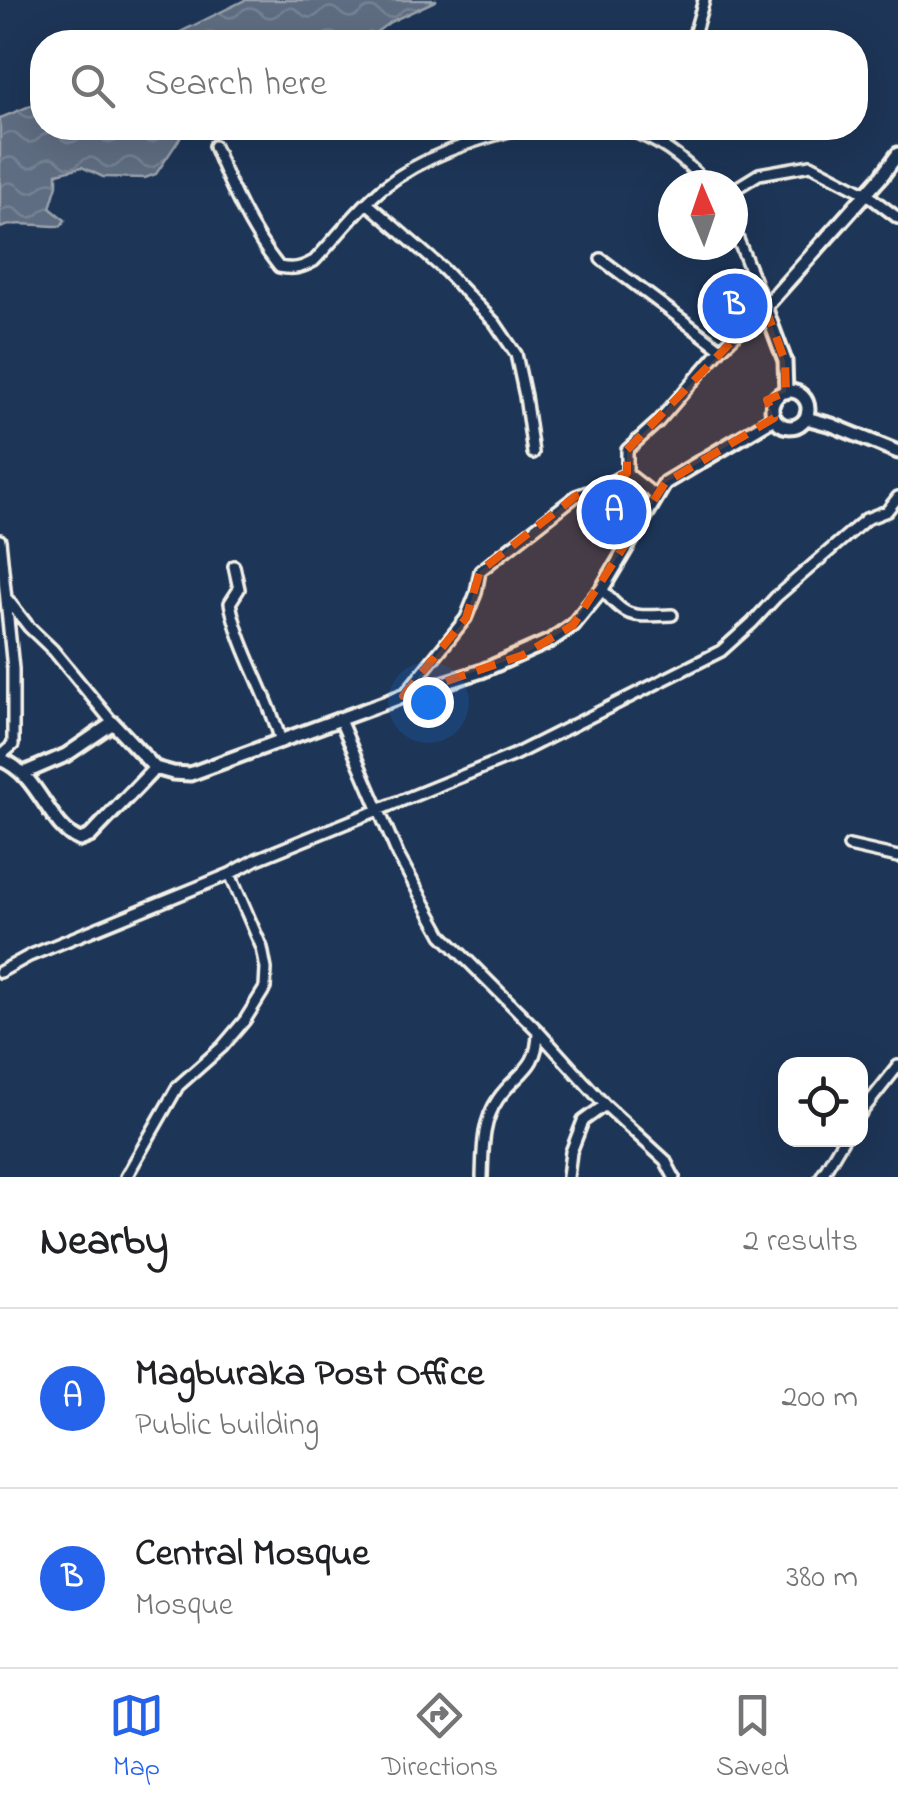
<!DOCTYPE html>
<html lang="en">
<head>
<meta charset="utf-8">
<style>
	body { margin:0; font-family:"Indie Flower",sans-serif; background:#f2f2f2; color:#202124 }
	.controls { position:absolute; right:30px; bottom:30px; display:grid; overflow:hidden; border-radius:20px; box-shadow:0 10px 40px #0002 }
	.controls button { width:90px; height:90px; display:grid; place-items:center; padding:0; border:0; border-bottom:2px solid #e0e0e0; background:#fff; color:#202124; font:50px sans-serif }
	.compass { position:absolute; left:658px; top:170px; width:90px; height:90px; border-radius:50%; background:#fff; box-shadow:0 10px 40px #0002; rotate:358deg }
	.you { position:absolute; left:428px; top:702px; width:35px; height:35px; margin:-25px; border:8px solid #fff; border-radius:50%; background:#1a73e8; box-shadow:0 0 0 15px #1a73e833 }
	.badge { display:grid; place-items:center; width:65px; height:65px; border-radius:50%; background:#2563eb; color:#fff; font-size:32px; font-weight:700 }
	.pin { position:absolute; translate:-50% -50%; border:5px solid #fff; box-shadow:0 2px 10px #0006 }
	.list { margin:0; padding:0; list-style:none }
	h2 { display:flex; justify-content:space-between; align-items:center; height:130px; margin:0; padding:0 40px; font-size:42px }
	h2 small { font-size:32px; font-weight:400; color:#757577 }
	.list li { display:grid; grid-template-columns:65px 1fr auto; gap:30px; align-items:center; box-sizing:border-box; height:180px; padding:0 40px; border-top:2px solid #e0e0e0 }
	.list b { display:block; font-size:38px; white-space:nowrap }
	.list p { margin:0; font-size:32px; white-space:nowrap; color:#757577 }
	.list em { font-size:32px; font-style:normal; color:#757577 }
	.icon { flex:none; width:55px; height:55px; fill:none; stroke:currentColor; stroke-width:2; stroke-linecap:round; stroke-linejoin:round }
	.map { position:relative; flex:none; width:898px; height:1177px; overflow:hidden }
	.search { position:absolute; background:#fff; box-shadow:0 10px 40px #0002; left:30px; right:30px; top:30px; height:110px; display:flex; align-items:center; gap:25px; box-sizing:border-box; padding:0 35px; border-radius:40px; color:#757577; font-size:38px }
	.sheet { height:490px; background:#fff }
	nav { display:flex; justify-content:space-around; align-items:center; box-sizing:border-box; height:140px; border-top:2px solid #e0e0e0; background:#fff; font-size:28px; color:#757577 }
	nav a { display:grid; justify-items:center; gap:5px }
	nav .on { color:#2563eb }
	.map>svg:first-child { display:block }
	.water { fill:url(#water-waves); stroke:#9aa2ab; stroke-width:2.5 }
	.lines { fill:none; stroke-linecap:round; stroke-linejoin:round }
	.street-casing { stroke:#f4f1e8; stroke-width:16 }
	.secondary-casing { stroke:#f4f1e8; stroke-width:19 }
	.street { stroke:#1d3557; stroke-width:9 }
	.secondary { stroke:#1d3557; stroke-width:11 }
	.marked { fill:#e8590c; fill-opacity:0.2; stroke:#e8590c; stroke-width:8; stroke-dasharray:20 12; stroke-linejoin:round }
</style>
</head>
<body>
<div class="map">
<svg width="898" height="1177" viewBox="0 0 898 1177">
	<defs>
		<pattern id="water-waves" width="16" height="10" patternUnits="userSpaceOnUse" patternTransform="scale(2.5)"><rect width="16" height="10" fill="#5e6d82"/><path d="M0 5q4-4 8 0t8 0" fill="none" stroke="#768294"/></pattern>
	</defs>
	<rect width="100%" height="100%" fill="#1d3557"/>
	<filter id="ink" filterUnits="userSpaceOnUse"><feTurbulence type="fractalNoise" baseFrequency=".01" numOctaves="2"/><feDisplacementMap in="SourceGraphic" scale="20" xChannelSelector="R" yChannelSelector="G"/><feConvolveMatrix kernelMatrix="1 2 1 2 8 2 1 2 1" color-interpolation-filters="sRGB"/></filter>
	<g filter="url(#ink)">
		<!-- water -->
		<path class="water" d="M245 0H437L390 22 363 42H160Z
			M42 101V128H190L186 129 156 174 145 178 103 177 82 167 57 173V185L50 208 65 220 61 226C41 227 19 220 0 228V118Z"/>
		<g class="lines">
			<defs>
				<path id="street" d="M692 42 704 0
					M622 128C657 138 683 158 708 185
					M214 146C231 188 251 232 279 267 293 270 301 268 314 261 337 237 358 208 384 187 423 156 472 141 520 128
					M663 146 668 128
					M733 190 759 174 811 165 865 193 898 218
					M367 203 443 269 495 323 516 354 525 396 533 453
					M601 259 721 349
					M627 473V450L658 422 721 349 765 307 733 227
					M0 540 13 669V745L0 756
					M234 566 239 589 230 603C240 652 268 693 281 742
					M602 589C628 621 634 616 672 615
					M8 600 29 627 53 650 113 723
					M405 694 466 618 476 593 480 571 576 496 604 486 627 473 656 496
					M340 720 398 855 442 935 538 1031 605 1105 665 1160 674 1177
					M849 846 898 857
					M0 972 29 956 230 874 257 859 514 755 721 651 752 623 776 597 866 519 887 511 898 497
					M860 1114 898 1066
					M126 1177 178 1086 222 1047 245 1020 265 988 266 969 262 948 230 874
					M482 1177C483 1150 482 1122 498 1099 517 1072 538 1070 538 1032
					M568 1177 571 1152 583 1121 605 1105
					M821 1177 843 1140"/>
				<path id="secondary" d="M772 409a18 18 0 1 1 36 0a18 18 0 1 1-36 0Z
					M786 392 785 361 765 307 881 177 898 154
					M806 418 832 425 898 452
					M0 759C40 774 47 826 80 840L90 836 155 768
					M24 773 66 755 113 723 155 768 173 773 190 774 403 696 482 671 550 641 573 625 602 589 665 483 774 418"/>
			</defs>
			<!-- street casing -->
			<use href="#street" class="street-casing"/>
			<!-- secondary casing -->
			<use href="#secondary" class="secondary-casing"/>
			<!-- street -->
			<use href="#street" class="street"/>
			<!-- secondary -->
			<use href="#secondary" class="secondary"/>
		</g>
	</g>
	<!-- marked area -->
	<path class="marked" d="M765 307 785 361 786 392 767 400 774 418 665 483 573 625 523 655 403 696 466 618 480 571 576 496 627 473V450Z"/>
</svg>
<div class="controls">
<button><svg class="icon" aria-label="locate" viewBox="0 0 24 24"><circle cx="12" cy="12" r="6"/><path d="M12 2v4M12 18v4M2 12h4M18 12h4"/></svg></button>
</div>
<svg class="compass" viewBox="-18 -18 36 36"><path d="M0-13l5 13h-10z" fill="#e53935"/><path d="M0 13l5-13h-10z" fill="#757577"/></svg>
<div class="you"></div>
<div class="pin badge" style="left:614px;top:512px">A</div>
<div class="pin badge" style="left:735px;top:306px">B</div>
<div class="search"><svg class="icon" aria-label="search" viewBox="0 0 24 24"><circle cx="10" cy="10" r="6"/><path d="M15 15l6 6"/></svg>Search here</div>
</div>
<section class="sheet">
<h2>Nearby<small>2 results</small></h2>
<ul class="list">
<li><span class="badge">A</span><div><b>Magburaka Post Office</b><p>Public building</p></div><em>200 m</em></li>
<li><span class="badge">B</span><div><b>Central Mosque</b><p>Mosque</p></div><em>380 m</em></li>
</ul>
</section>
<nav>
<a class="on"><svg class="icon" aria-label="map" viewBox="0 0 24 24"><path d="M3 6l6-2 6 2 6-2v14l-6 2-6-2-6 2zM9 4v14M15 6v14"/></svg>Map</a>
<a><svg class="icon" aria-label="directions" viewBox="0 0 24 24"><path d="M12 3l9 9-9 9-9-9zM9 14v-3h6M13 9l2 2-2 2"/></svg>Directions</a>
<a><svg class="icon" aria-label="saved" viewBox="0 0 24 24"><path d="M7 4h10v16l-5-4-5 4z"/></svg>Saved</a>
</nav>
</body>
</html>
